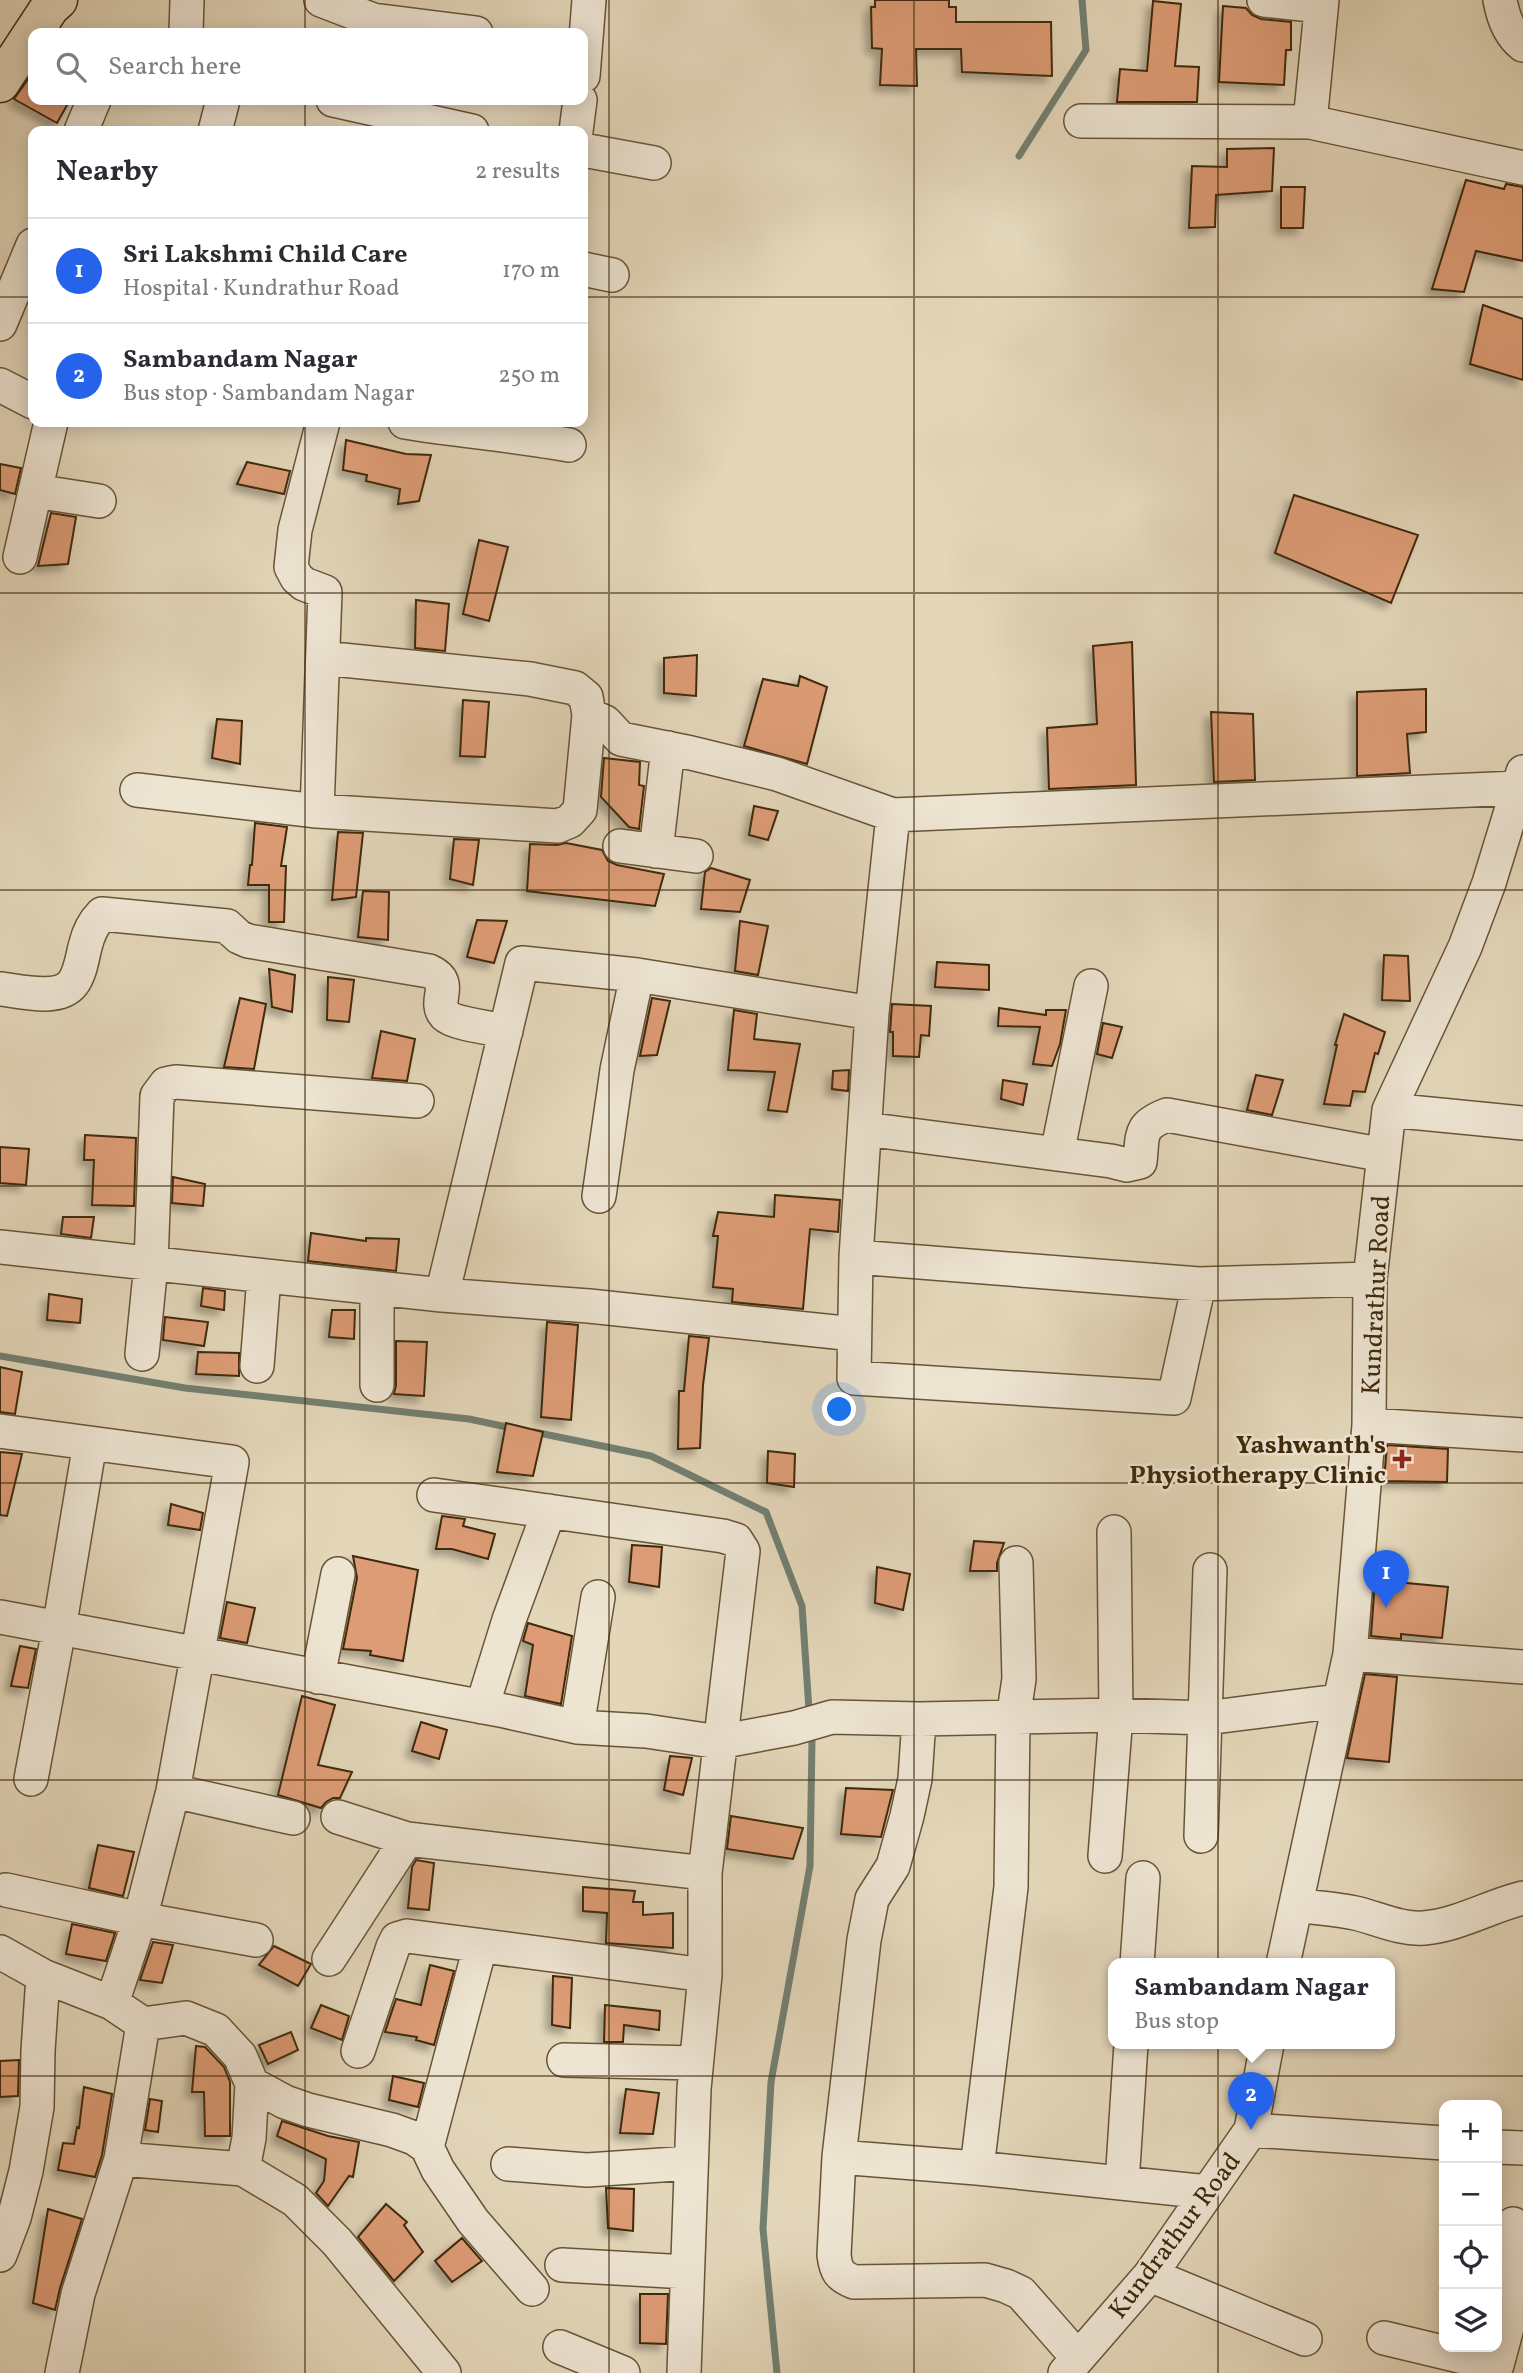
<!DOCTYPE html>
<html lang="en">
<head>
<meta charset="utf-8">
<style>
	body { margin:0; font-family:Vollkorn,serif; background:#f2f2f3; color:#2b2b33 }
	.controls { position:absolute; right:21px; bottom:21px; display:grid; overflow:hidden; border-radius:14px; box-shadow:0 4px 18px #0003 }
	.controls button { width:63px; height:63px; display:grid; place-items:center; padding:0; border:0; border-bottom:2px solid #e1e1e2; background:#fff; color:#2b2b33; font:35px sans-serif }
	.you { position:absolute; left:840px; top:1410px; width:24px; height:24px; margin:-18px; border:5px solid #fff; border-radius:50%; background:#1a73e8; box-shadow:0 0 0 10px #1a73e833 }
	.badge { display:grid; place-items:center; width:46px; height:46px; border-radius:50%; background:#2563eb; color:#fff; font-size:23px; font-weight:700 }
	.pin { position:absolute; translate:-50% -58px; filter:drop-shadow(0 2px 4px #0008) }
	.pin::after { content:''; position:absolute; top:37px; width:24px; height:21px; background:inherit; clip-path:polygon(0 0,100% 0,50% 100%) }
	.popup { position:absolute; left:1108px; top:1958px; width:287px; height:91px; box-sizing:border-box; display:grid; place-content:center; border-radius:14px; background:#fff; filter:drop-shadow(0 2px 5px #0005); font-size:23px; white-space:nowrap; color:#7c7c81 }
	.popup b { font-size:26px; color:#2b2b33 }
	.popup::after { content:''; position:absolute; left:50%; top:100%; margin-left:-14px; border:14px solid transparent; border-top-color:#fff }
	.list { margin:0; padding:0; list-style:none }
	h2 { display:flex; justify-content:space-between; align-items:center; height:91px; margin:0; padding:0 28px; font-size:30px }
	h2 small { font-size:23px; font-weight:400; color:#7c7c81 }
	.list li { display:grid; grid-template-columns:46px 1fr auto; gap:21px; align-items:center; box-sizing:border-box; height:105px; padding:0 28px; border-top:2px solid #e1e1e2 }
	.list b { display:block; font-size:26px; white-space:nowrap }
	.list p { margin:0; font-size:23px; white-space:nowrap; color:#7c7c81 }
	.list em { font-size:23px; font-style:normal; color:#7c7c81 }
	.icon { flex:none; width:38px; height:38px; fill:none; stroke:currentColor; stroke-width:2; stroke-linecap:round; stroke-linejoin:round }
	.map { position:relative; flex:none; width:1523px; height:2373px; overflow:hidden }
	.search { position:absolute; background:#fff; box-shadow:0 4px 18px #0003; left:28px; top:28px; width:560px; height:77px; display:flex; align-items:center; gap:18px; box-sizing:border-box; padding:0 24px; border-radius:14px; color:#7c7c81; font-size:26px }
	.panel { position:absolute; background:#fff; box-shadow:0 4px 18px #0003; left:28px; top:126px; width:560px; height:301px; border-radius:14px }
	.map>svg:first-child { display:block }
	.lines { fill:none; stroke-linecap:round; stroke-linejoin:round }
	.stream { stroke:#737f71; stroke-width:7 }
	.building { fill:#dd9c75; stroke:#3f2a0b; stroke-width:2; filter:url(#shadow) }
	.minor-casing { stroke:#685536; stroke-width:36 }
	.major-casing { stroke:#3f2a0b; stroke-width:41 }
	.minor { stroke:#ede4d2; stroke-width:33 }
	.major { stroke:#e3d6b9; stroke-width:38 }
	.grid { fill:none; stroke:#3f2a0b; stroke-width:2; stroke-opacity:0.55 }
	.poi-dot { fill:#8f2418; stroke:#ede4d2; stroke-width:2.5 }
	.labels { text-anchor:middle; stroke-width:5; stroke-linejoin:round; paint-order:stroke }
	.street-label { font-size:26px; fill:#3f2a0b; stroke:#ede4d2 }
	.poi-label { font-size:26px; font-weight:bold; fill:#3f2a0b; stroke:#ede4d2; text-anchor:end }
</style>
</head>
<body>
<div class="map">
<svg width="1523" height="2373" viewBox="0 0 1523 2373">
	<defs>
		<filter id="shadow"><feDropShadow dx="-6" dy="6" stdDeviation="3.5" flood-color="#0004"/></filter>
	</defs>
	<rect width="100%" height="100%" fill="#e3d6b9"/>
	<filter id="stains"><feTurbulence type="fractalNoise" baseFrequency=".00286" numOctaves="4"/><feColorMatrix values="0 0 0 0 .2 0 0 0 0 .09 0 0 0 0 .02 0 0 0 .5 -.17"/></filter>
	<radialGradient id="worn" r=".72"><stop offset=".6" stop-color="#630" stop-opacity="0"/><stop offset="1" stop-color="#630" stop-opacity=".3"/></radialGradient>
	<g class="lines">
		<!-- stream -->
		<path class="stream" d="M1019 156 1086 50 1082 0
			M0 1356 185 1388 469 1419 512 1428
			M534 1432 651 1456 766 1512 802 1606 809 1710
			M777 2373 763 2229 771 2082 810 1866 812 1740"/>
	</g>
	<!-- building -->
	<path class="building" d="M875 0H949V7H956V22H1051L1052 76 962 72 961 49H916L917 86 880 85 882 49 872 48 871 7H875Z
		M1153 1 1181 4 1175 66 1199 67 1197 102H1117L1120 69 1147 71Z
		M1223 6 1246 8 1252 15 1261 19 1291 22V50H1286L1284 85 1219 82Z
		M29 78 33 80V100H70L57 123 14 99Z
		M1274 148 1272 191 1216 195 1215 227 1189 228 1192 166 1227 167V149Z
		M1466 180 1504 189 1506 184 1523 187V261L1476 251 1464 292 1432 289Z
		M1281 187H1305L1303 228H1281Z
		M1483 305 1523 319V380L1470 364Z
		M346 440 406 454 431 455 419 501 398 504 400 489 366 481 367 475 343 470Z
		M247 462 290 471 284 494 237 484Z
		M0 464 21 468 15 494 0 490Z
		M1294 495 1418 535 1391 603 1275 553Z
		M51 513 76 517 68 564 38 566Z
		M479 540 508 547 489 621 463 614Z
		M416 600 449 604 445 651 415 648Z
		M1132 642 1136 785 1049 789 1047 728 1097 724 1093 646Z
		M697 655 696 696 664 693V658Z
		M800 676 827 687 807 764 744 746 763 679 798 686Z
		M1426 689V732L1407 734 1410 773 1357 776V692Z
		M463 700 489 702 485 757 460 756Z
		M1211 712 1253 714 1255 780 1214 782Z
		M217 719 242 721 240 764 212 758Z
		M604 758 640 762 639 785 644 786 639 829 629 827 601 797Z
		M754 806 778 811 768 840 749 835Z
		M255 823 287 827 281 866H286L284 922H269V885H248L250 865H252Z
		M338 832 363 833 356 897 332 900Z
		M454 839 479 840 473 885 450 879Z
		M566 843 602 850 608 861 617 865 664 874 655 906 527 891 530 844 557 845Z
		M711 868 750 880 740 912 701 909 705 872Z
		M363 891 389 892 388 940 358 937Z
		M477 920 507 921 494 963 467 957Z
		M740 921 768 926 758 975 735 971Z
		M1384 955 1408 956 1410 1001 1382 1000Z
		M937 962 989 965V990L935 987Z
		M269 969 295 975 292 1012 272 1007Z
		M328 977 354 980 349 1022 327 1020Z
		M240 998 266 1004 254 1069 224 1067Z
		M652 998 670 1001 657 1055 640 1056Z
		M892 1004 931 1006 929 1036 921 1035 919 1057 893 1056V1032H890Z
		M999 1008 1046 1015V1010H1066L1060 1044 1052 1066 1033 1064 1040 1027 998 1026Z
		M734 1010 757 1014 754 1039 800 1044 787 1112 768 1110 775 1072 728 1070Z
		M1344 1014 1385 1032 1378 1054 1375 1053 1365 1092 1353 1091 1350 1106 1324 1104 1337 1045H1335Z
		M1103 1023 1122 1027 1112 1058 1097 1054Z
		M381 1031 415 1039 407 1081 372 1078Z
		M849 1070 848 1091 832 1089 833 1071Z
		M1256 1075 1283 1080 1272 1115 1247 1110Z
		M1003 1080 1027 1084 1023 1105 1001 1099Z
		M85 1135 136 1138 134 1206 92 1205 94 1160H84Z
		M0 1147 29 1149 26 1185 0 1183Z
		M173 1177 205 1184 203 1206 172 1203Z
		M775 1195 840 1200 838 1232 810 1229 803 1309 732 1302 733 1289 713 1287 718 1236H713L718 1212 774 1217Z
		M63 1217H94L91 1238 61 1234Z
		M311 1233 366 1241V1238L399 1239 396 1271 308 1261Z
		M203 1288 225 1291 224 1310 201 1306Z
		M49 1294 82 1299 80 1323 47 1320Z
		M332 1310H355L354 1339 329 1337Z
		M165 1317 208 1322 204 1346 163 1340Z
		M547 1322 578 1325 571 1420 541 1417Z
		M689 1336 709 1338 703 1385 700 1448 678 1449 679 1391H684Z
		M396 1341 427 1342 424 1396 394 1394 396 1385Z
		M198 1352 239 1353V1376L196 1374Z
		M0 1367 22 1372 15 1414 0 1412Z
		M506 1423 543 1432 533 1476 497 1472Z
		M1387 1445 1448 1449 1447 1482 1384 1481Z
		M768 1451 795 1454 794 1487 767 1483Z
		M0 1452 22 1454 7 1516 0 1515Z
		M171 1504 203 1513 200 1530 168 1525Z
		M442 1516 465 1519 463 1526 495 1534 488 1559 452 1549H436Z
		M974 1541 1004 1543 997 1563V1571H970Z
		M632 1545 662 1547 659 1587 629 1582Z
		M353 1556 418 1570 403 1661 370 1655 371 1651 343 1649 357 1578Z
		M877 1567 910 1574 903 1610 875 1603Z
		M1375 1580 1448 1587 1442 1638 1401 1634V1639L1371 1636Z
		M227 1602 255 1608 247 1643 220 1638Z
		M528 1623 572 1636 561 1704 525 1696 533 1645 523 1641Z
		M20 1646 36 1649 28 1688 11 1686Z
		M1365 1674 1397 1677 1389 1762 1347 1758Z
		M302 1696 335 1705 318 1765 352 1772 340 1798H333L326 1802 321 1808 278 1795Z
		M421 1722 447 1730 439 1759 412 1751Z
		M670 1756 692 1758 683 1795 664 1790Z
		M846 1788 893 1790 881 1837 841 1834Z
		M731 1816 803 1828 793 1859 727 1849Z
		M98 1845 134 1852 123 1896 89 1888Z
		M416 1860 434 1863 429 1910 408 1908 412 1867Z
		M583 1887 635 1891 633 1902H643V1915L673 1913V1948L606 1943 607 1913 583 1911Z
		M72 1924 115 1933 106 1961 66 1954Z
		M153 1942 173 1945 162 1983 140 1980Z
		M274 1946 311 1964 298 1986 259 1965Z
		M430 1965 454 1971 434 2045 416 2040 417 2037 385 2032 396 1999 421 2005Z
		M553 1976 572 1978 570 2028 552 2025Z
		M321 2005 349 2016 342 2040 311 2028Z
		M605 2005 660 2011 659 2030 624 2025 623 2042H604Z
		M291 2032 298 2050 268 2064 259 2045Z
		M196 2046 205 2047 224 2067 230 2082V2136H205L204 2092H192Z
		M19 2060 18 2096 0 2097V2061Z
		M393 2076 424 2083 418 2107 389 2100Z
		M84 2087 112 2094 102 2155 95 2177 58 2170 63 2143 74 2144 77 2127 79 2128Z
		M626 2089 659 2093 653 2134 620 2133Z
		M150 2099 162 2101 158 2132 145 2130Z
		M282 2121 328 2136 359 2142 353 2177 349 2176 328 2206 316 2193 324 2181 326 2159 277 2136Z
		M606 2188 634 2189 633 2231 608 2228Z
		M386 2204 407 2222 404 2225 423 2252 394 2281 358 2237Z
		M48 2209 82 2219 60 2288 55 2310 33 2303Z
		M462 2238 482 2261 452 2282 435 2261Z
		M640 2294H668L666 2344 640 2343Z"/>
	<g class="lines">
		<defs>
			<path id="minor" d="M321 0 373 20 476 33
				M1264 0 1321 6
				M1500 0C1503 17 1509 34 1523 45
				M186 33 187 0
				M583 76 589 0
				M333 100 472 131
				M1081 121 1310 122 1523 168
				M1310 122 1322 0
				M81 131 94 100
				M215 131 223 100
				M576 131 580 100
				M583 150 654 163
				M583 269 612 275
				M0 324 33 245
				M0 385 33 402
				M405 422C460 431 514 435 569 445
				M35 491 99 501
				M20 557 51 422
				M323 658 530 679 575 688 586 697 589 715 605 722 621 739 691 753 777 774 893 815 1517 788
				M137 790 317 811 558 826 570 821 580 810 589 715
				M317 811 325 592 304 584 297 578 291 567 295 530 323 422
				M893 815 872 1013 856 1257 854 1378 1174 1398 1199 1284
				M620 846 696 856
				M656 851 668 748
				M0 989C20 991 59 1002 73 983 80 974 82 959 85 947 88 934 92 924 102 914L227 926 239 937 248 941 429 971C456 983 432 1000 445 1015 454 1024 492 1028 506 1031
				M1389 1110 1523 1123
				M865 1129 1111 1161 1127 1165 1140 1162C1143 1135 1138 1126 1167 1115L1384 1155
				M1057 1154 1091 986
				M599 1196 617 1070 637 975
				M0 1247 442 1295 589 1306 854 1334
				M856 1257 1199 1284 1370 1279
				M442 1295 522 963 637 975 872 1013
				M142 1354 151 1264 157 1096 166 1084 176 1082 417 1101
				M257 1366 264 1277
				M377 1385V1288
				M1369 1425 1523 1435
				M0 1431 232 1462 173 1791 140 1919 112 2003
				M434 1495 723 1536 736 1540 743 1551 705 1873V1975L694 2089 684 2373
				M0 1617 500 1710 577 1727 646 1731 719 1742 794 1728 832 1717 919 1719 1116 1715 1206 1718 1338 1701
				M1350 1654 1523 1667
				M318 1677 338 1574
				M482 1707 509 1620 549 1511
				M919 1719 915 1779 907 1816 893 1866 872 1899 864 1940 839 2157 834 2255C836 2271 839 2276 854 2282L985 2280 1006 2286 1021 2293 1078 2358
				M577 1727 598 1597
				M31 1779 59 1629 90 1443
				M173 1791 293 1818
				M338 1817 407 1839 705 1873
				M1201 1836 1210 1570
				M1105 1856 1116 1715 1114 1532
				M6 1890 140 1919 256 1940
				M1296 1905C1316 1908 1336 1909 1355 1913 1377 1918 1401 1930 1424 1928 1459 1925 1490 1906 1523 1898
				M0 1952 43 1976 112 2003 143 2024 186 2018 216 2030 240 2056 252 2084 285 2102 308 2110 392 2130 414 2138 427 2147 438 2170 473 2221 532 2289
				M329 1959 407 1839
				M1137 1964 1143 1878
				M1283 1964 1350 1654 1369 1425 1370 1279 1389 1110 1465 947 1489 883 1523 772
				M358 2051 393 1947 397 1939 407 1936 705 1975
				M564 2060 696 2063
				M1251 2130 1444 2143
				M427 2147 480 1947
				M1497 2147 1523 2148
				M839 2157 977 2168 1208 2192
				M121 2159 243 2169 295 2200 337 2242 444 2373
				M508 2164 587 2170 691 2163
				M977 2168 1011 1887 1013 1719 1019 1679 1016 1563
				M243 2169 249 2138 252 2084
				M1122 2183 1131 2044
				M0 2255 14 2218 26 2171 37 2107 38 2051 43 1976
				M562 2265 687 2272
				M1150 2275 1305 2339
				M1384 2338 1497 2365 1516 2294 1513 2224
				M560 2347 623 2373
				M62 2373 78 2294 121 2159 143 2024
				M1065 2373 1150 2275 1251 2130 1267 2044"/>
			<path id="major" d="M0 83 50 7 58 0"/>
		</defs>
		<!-- minor casing -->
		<use href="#minor" class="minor-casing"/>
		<!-- major casing -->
		<use href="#major" class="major-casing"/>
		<!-- minor -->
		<use href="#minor" class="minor"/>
		<!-- major -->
		<use href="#major" class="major"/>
	</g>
	<!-- grid -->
	<path class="grid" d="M305 0V33M609 0V2373M914 0V2373M1218 0V2373M305 100V131M0 297H33M583 297H1523M305 422V2373M0 593H1523M0 890H1523M0 1186H1523M0 1483H1523M0 1780H1523M0 2076H1523"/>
	<!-- markers -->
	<path class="poi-dot" d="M1398.5 1448.5h7v7h7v7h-7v7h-7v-7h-7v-7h7z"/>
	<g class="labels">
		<!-- street labels -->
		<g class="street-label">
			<text transform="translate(1375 1295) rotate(-87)" y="9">Kundrathur Road</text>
			<text transform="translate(1174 2235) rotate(-53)" y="9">Kundrathur Road</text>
		</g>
		<!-- poi labels -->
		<g class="poi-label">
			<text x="1386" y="1453">Yashwanth's<tspan x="1386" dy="30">Physiotherapy Clinic</tspan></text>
		</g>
	</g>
	<rect width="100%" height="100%" filter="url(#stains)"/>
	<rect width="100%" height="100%" fill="url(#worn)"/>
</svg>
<div class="controls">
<button>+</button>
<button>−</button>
<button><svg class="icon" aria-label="locate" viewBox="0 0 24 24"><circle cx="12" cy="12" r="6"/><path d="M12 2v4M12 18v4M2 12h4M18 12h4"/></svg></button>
<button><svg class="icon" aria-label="layers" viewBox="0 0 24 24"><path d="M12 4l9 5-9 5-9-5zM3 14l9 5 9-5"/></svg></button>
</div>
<div class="you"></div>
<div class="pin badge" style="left:1386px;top:1608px">1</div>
<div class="pin badge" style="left:1251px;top:2130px">2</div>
<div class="popup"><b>Sambandam Nagar</b>Bus stop</div>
<div class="search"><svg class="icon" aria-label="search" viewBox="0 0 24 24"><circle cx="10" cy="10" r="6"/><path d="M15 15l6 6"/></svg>Search here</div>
<section class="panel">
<h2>Nearby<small>2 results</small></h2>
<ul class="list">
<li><span class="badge">1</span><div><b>Sri Lakshmi Child Care</b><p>Hospital · Kundrathur Road</p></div><em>170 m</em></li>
<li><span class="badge">2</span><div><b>Sambandam Nagar</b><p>Bus stop · Sambandam Nagar</p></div><em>250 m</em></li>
</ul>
</section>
</div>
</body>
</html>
